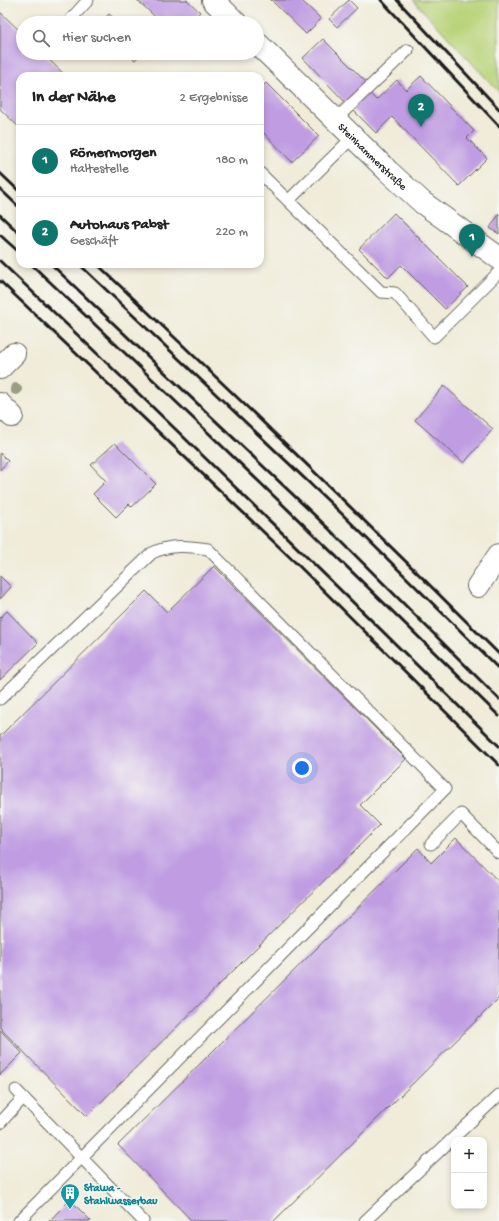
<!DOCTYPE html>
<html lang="de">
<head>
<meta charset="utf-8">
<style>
	body { margin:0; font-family:"Gochi Hand",sans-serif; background:#f6f6f6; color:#222 }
	.controls { position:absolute; right:12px; bottom:12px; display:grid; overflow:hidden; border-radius:8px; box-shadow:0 2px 6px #0003 }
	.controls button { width:36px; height:36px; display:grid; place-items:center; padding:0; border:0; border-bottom:1px solid #e0e0e0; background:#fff; color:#222; font:20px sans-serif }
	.you { position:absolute; left:302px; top:768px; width:14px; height:14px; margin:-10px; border:3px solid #fff; border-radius:50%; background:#1a73e8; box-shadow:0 0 0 6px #1a73e833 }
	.badge { display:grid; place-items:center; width:26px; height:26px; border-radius:50%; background:#0f766e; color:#fff; font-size:13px; font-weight:700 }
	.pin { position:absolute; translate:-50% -33px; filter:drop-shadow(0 1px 2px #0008) }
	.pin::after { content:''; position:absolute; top:21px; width:14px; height:12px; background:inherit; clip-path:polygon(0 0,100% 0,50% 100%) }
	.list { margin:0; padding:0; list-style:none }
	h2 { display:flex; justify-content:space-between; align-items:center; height:52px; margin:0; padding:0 16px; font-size:17px }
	h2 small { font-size:13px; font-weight:400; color:#767676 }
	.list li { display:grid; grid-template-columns:26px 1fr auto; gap:12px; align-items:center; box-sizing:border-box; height:72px; padding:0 16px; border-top:1px solid #e0e0e0 }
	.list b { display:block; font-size:15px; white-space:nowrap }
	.list p { margin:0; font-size:13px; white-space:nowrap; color:#767676 }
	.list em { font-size:13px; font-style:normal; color:#767676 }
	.icon { flex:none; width:22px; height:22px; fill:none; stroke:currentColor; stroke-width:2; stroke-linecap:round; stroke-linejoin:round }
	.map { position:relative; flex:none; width:499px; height:1221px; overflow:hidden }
	.search { position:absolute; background:#fff; box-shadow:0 2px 6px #0003; left:16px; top:16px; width:248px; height:44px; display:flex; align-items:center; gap:10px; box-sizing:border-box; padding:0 14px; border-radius:22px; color:#767676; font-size:15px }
	.panel { position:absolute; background:#fff; box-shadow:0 2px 6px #0003; left:16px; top:72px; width:248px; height:196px; border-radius:12px }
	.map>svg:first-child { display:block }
	.green { fill:#b8d378; stroke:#6a784a }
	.building { fill:#c09de2 }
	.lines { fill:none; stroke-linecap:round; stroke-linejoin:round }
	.lane-casing { stroke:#66655e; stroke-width:13 }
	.street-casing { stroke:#66655e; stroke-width:24 }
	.lane { stroke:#fff; stroke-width:11 }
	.street { stroke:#fff; stroke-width:22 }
	.rail { stroke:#1c1c1c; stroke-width:3 }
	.tree { fill:#9a9d83 }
	.labels { text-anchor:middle; stroke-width:3; stroke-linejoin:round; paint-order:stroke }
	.street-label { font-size:11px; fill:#1c1c1c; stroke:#f6f6f2 }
	.culture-label { font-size:11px; font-weight:bold; fill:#0d838f; stroke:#f6f6f2; text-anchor:start }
</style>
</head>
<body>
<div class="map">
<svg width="499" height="1221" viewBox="0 0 499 1221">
	<rect width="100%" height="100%" fill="#f6f6f2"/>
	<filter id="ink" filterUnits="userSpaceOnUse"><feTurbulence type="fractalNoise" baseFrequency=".025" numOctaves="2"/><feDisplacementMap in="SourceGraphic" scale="8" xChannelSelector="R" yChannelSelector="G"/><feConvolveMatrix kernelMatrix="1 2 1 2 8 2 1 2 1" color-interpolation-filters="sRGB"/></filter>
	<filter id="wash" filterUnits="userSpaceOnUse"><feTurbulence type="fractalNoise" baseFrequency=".012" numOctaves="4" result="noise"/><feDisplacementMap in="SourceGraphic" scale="16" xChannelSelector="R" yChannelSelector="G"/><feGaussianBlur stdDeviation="0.9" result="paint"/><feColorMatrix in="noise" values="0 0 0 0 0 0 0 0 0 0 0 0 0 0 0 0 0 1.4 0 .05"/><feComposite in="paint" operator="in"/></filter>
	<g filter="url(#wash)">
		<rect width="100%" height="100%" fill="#f0ecd9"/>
		<!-- green -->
		<path class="green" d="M413 0H499V92Z"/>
		<g id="blocks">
			<!-- building -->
			<path class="building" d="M137 0H187L200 12 190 23H162Z
				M271 0H301L321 19 306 34Z
				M349 0 357 8 337 27 329 19Z
				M0 12 23 34V53H42L66 76H20V128L0 109Z
				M109 14 119 23H101Z
				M323 39 367 83 347 104 303 58Z
				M127 53H142L135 60Z
				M421 76 474 131 467 138 487 158 459 186 392 117 376 133 351 108 368 91 376 100 397 80 406 90Z
				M266 83 319 136 292 162 260 129V89Z
				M394 213 468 287 445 309 401 265 388 278 359 249Z
				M499 214V234L490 228Z
				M444 386 493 429 464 463 415 420Z
				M115 443 156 484 132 507 129 504 116 517 93 494 106 481 91 465Z
				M0 453 8 461 0 470Z
				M214 566 406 759 360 805 380 825 87 1116 0 1028V736L146 591 167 612Z
				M0 576 11 587 0 599Z
				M7 611 38 643 0 680V618Z
				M456 838 499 882V998L274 1221H192L118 1145 418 848 431 863Z
				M0 1030 22 1053 0 1075Z
				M70 1200 91 1221H49Z"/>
		</g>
	</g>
	<g filter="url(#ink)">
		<use href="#blocks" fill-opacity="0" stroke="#66655e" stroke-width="1"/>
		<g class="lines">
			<defs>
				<path id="lane" d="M71 19 88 0
					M336 119 408 50
					M260 173 381 292 395 293 434 337 499 272
					M288 201 353 137
					M0 699 152 553C170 544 189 546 208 549L445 789 19 1221
					M431 844 461 814 499 853
					M16 1090 143 1221
					M0 1123 23 1098
					M365 1221 499 1095"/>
				<g id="street">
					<path d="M213 0 236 23"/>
					<path id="s1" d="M257 43 389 172 423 203 499 258"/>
					<path d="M0 368 14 354"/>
					<path d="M0 404 12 416"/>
					<path d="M478 586 499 555"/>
				</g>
			</defs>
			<!-- lane casing -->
			<use href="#lane" class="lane-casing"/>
			<!-- street casing -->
			<use href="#street" class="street-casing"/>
			<!-- lane -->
			<use href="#lane" class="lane"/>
			<!-- street -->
			<use href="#street" class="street"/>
			<!-- rail -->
			<path class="rail" d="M381 0 499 126
				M397 0 499 109
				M0 173 20 192
				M0 189 20 208
				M0 215 20 234
				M0 235 20 253
				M0 261C169 421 334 583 499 746
				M31 264C189 413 345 564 499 716
				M51 264 328 528 499 699
				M79 264 341 513 499 669
				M97 264C233 392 367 522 499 654
				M0 281 296 563 499 765"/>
		</g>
		<!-- trees -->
		<circle class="tree" cx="16" cy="389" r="6"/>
	</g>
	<!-- icons -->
	<defs>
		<symbol id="building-pin" viewBox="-11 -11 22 30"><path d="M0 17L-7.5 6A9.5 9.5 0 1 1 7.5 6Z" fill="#0f9aa8" stroke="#f6f6f2"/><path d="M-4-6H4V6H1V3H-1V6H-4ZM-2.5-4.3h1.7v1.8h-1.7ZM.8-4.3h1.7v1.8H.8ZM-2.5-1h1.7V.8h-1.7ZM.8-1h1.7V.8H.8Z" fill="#fff"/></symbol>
	</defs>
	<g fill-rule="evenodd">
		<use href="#building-pin" x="59" y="1182" width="22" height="30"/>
	</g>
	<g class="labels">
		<!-- street labels -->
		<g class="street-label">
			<text dy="4" stroke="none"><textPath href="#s1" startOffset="162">Steinhammerstraße</textPath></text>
		</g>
		<!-- culture labels -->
		<g class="culture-label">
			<text x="84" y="1191">Stawa -<tspan x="84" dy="13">Stahlwasserbau</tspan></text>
		</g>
	</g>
</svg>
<div class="controls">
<button>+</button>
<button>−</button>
</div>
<div class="you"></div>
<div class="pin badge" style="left:472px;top:257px">1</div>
<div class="pin badge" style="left:421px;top:127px">2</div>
<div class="search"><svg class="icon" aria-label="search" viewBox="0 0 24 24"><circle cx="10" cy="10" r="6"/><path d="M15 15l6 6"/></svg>Hier suchen</div>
<section class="panel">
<h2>In der Nähe<small>2 Ergebnisse</small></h2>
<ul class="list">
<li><span class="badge">1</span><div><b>Römermorgen</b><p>Haltestelle</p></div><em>180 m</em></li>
<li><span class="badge">2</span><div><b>Autohaus Pabst</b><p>Geschäft</p></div><em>220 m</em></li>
</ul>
</section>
</div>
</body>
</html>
